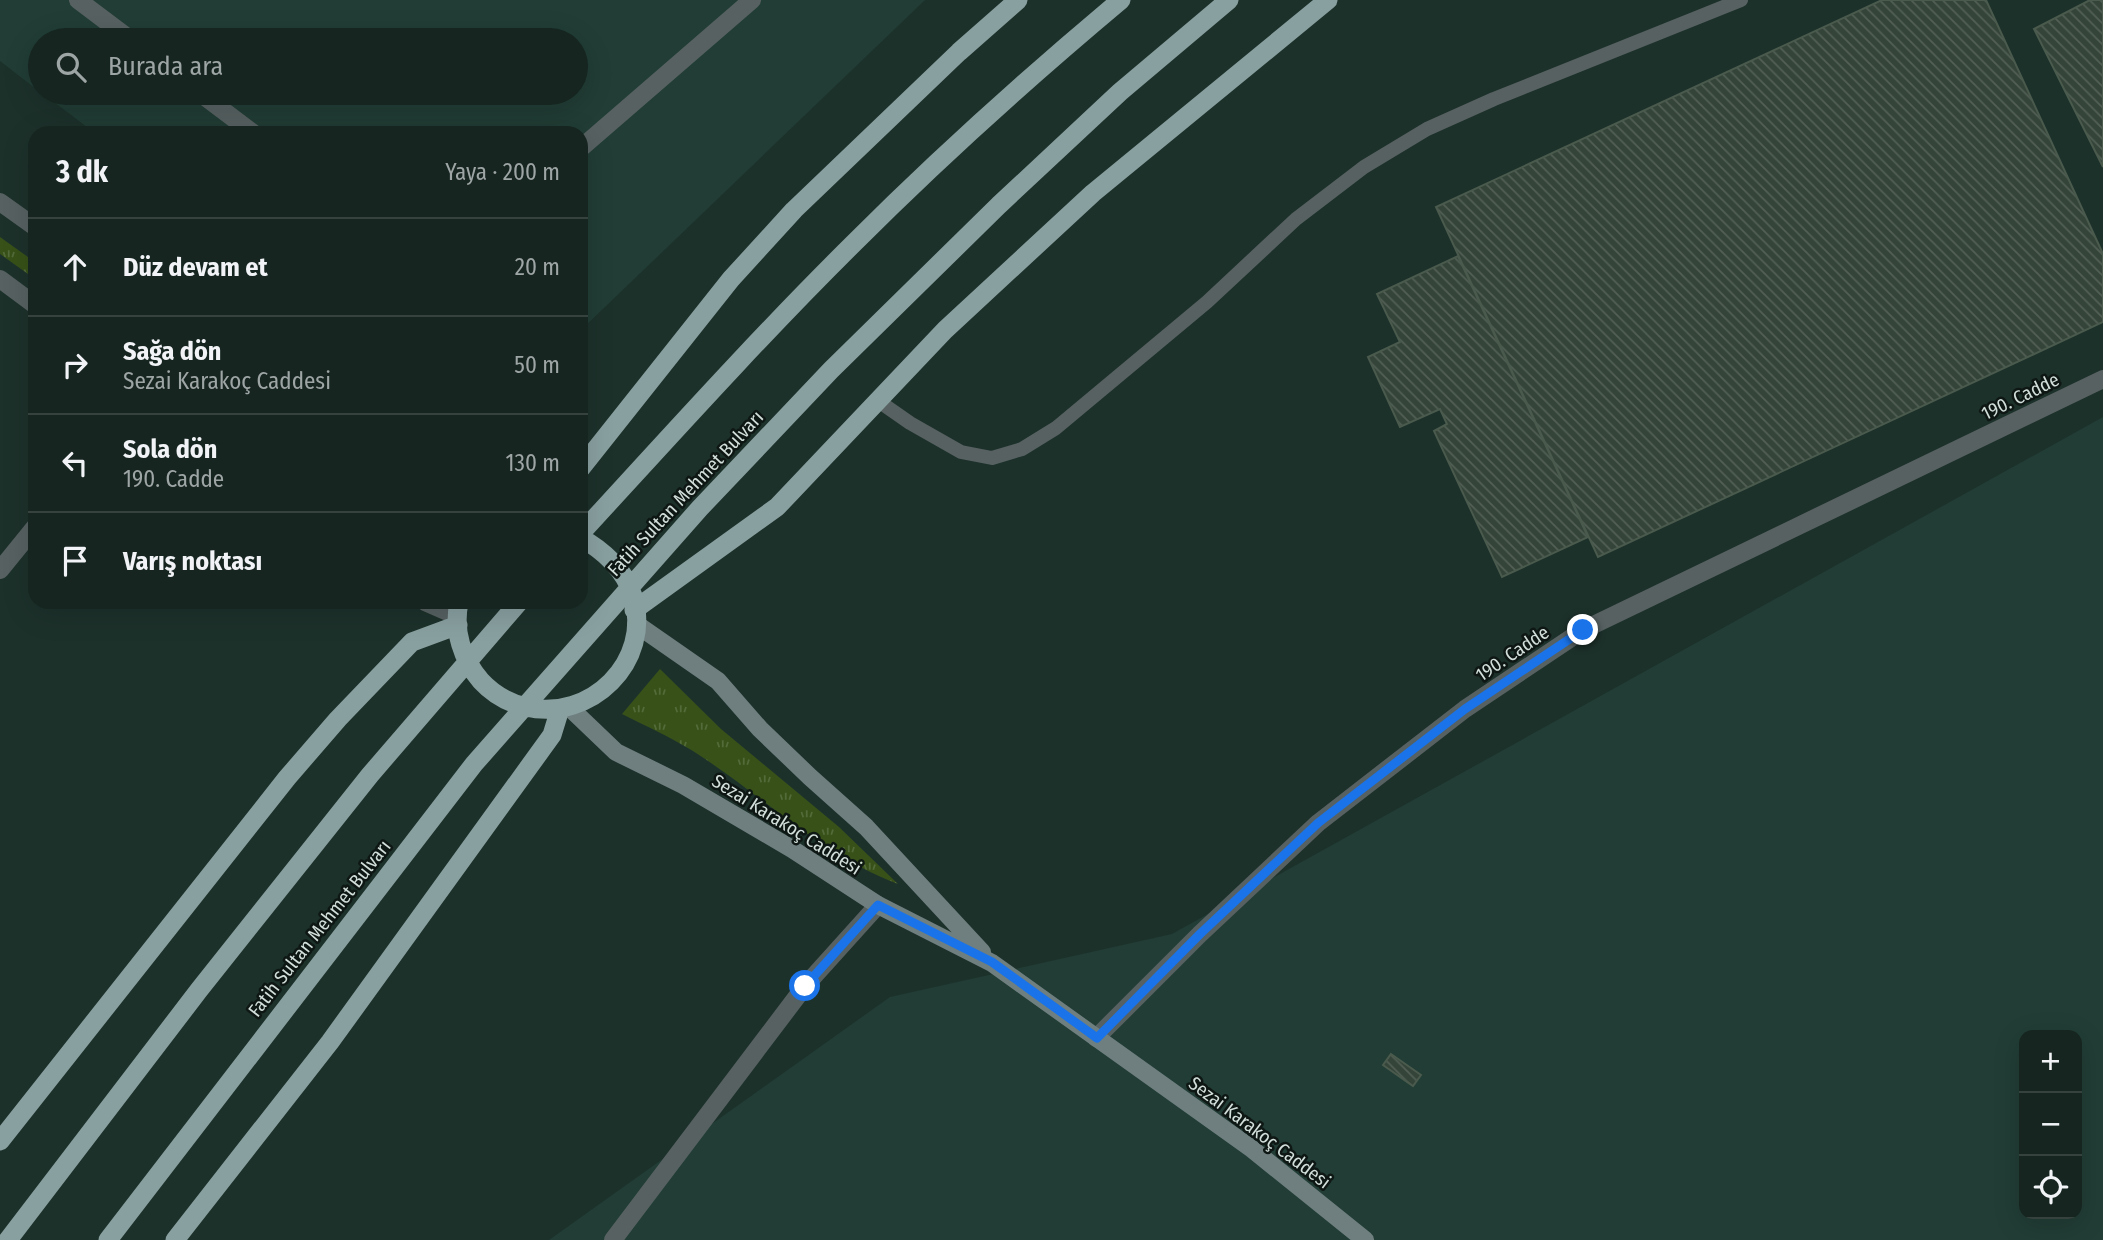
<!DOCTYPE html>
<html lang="tr">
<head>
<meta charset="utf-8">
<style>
	body { margin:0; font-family:"Fira Sans Condensed",sans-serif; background:#1f2d29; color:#f1f3f6 }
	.controls { position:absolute; right:21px; bottom:21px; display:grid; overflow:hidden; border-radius:14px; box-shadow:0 7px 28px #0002 }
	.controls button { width:63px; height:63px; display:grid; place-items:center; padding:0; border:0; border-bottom:2px solid #35423e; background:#162520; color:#f1f3f6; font:35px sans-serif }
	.stop { position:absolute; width:21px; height:21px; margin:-16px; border:5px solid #1a73e8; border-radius:50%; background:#fff }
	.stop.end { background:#1a73e8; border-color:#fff; box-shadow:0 2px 7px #0008 }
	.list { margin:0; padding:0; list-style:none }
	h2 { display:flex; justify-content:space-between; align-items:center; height:91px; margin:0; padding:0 28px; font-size:30px }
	h2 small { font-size:23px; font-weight:400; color:#9ea5a5 }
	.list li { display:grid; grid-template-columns:46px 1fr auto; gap:21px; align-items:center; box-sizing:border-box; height:98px; padding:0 28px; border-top:2px solid #35423e }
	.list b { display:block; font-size:26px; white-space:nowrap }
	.list p { margin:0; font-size:23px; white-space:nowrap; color:#9ea5a5 }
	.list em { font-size:23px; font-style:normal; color:#9ea5a5 }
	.icon { flex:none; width:38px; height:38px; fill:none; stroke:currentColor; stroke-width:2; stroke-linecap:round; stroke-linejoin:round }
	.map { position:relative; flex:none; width:2103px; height:1240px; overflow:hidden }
	.search { position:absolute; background:#162520; box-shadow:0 7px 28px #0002; left:28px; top:28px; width:560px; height:77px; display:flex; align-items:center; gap:18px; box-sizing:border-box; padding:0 24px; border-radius:38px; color:#9ea5a5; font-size:26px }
	.panel { position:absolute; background:#162520; box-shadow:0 7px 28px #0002; left:28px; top:126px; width:560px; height:483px; border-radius:21px }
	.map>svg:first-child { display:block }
	.built { fill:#213d35; fill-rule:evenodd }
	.grass { fill:url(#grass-tufts) }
	.building { fill:url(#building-back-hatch); stroke:#4a5a4d; stroke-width:2 }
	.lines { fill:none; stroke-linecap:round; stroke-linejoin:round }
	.service { stroke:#576161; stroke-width:14 }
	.minor { stroke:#576161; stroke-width:18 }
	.tertiary { stroke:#576161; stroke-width:18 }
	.secondary { stroke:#6f7f7f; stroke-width:18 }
	.trunk { stroke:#89a0a0; stroke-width:19 }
	.route { stroke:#1a73e8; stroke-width:9 }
	.labels { text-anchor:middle; stroke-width:5; stroke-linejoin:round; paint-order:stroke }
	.street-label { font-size:19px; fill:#d2deda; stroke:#0e1714 }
</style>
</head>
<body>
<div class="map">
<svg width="2103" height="1240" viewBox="0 0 2103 1240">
	<defs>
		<pattern id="grass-tufts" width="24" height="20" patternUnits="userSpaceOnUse" patternTransform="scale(1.75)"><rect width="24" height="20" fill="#375118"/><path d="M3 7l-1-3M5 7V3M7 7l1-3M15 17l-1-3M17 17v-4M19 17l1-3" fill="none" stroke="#536a39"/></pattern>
		<pattern id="building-back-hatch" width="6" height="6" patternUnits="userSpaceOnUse" patternTransform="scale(1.75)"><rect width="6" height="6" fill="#354439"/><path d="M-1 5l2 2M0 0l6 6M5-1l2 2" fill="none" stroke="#515f55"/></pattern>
	</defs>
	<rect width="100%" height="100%" fill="#1d312b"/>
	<!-- built -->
	<path class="built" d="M0 0H925L581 330V133H95L42 93H576V40H40V92L0 61Z
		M2103 417V1240H549L890 997 1172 934ZM2024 1035H2077V1214H2024Z"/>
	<!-- grass -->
	<path class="grass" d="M0 237 35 262V279L0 254Z
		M660 669 721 729 839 827 898 884C821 855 762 795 693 751 670 737 646 726 622 714Z"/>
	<!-- building -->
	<path class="building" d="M1882 0H1986L2103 254V322L1598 557 1436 207Z
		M2090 0H2103V167L2034 29Z
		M1458 256 1588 537 1502 577 1434 431 1447 424 1440 409 1400 427 1368 357 1400 342 1377 294Z
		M1391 1054 1421 1075 1413 1086 1383 1065Z"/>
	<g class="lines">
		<!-- service -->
		<path class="service" d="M877 400 910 423 961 452 992 458 1022 449 1056 428 1207 302 1296 219 1364 167 1427 129 1494 99 1741 0"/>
		<!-- minor -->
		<path class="minor" d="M78 0 131 40
			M200 93 253 133
			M581 148 752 0
			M0 570 35 527
			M1096 1038 1200 934 1318 823 1465 709 1583 630 2103 379
			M613 1240 805 986 878 905"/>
		<!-- tertiary -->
		<path class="tertiary" d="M0 202 35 227
			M0 279 35 305
			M425 602 457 616"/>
		<!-- secondary -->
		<path class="secondary" d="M636 624 718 681 760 729 810 777 866 827 982 952
			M570 708 616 752 683 785 792 849 878 905 992 963 1252 1149 1365 1240"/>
		<!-- trunk -->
		<path class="trunk" d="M581 468 731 279 794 210 959 52 1018 0
			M581 533C671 435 760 336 854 243 939 158 1029 77 1121 0
			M459 602C453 631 462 659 481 681 493 694 509 703 526 707 590 722 653 662 633 596 625 570 603 550 581 538
			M634 610 777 507 945 330 1093 193 1328 0
			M0 1141 287 778 338 719 412 642 458 625
			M8 1240 199 990 370 775 519 602
			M108 1240 474 764 700 508 831 370 999 205 1120 92 1229 0
			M175 1240 330 1042 552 735 560 709"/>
	</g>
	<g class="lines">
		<!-- route -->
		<path class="route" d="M805 986 878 905 992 962 1097 1038 1200 934 1318 823 1465 709 1583 630"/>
	</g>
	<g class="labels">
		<!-- street labels -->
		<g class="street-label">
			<text transform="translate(2020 396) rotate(-26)" y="7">190. Cadde</text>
			<text transform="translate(685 493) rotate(-47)" y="7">Fatih Sultan Mehmet Bulvarı</text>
			<text transform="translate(1512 653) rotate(-34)" y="7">190. Cadde</text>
			<text transform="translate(787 824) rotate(32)" y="7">Sezai Karakoç Caddesi</text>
			<text transform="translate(319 928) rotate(-52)" y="7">Fatih Sultan Mehmet Bulvarı</text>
			<text transform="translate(1260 1132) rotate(37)" y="7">Sezai Karakoç Caddesi</text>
		</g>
	</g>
</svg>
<div class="controls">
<button>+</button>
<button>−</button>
<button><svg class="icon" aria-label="locate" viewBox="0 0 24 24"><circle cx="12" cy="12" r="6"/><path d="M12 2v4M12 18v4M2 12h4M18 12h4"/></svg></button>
</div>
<div class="stop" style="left:805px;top:986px"></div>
<div class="stop end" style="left:1583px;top:630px"></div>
<div class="search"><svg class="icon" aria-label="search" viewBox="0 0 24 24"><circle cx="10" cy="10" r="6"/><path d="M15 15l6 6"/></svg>Burada ara</div>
<section class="panel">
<h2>3 dk<small>Yaya · 200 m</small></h2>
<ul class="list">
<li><svg class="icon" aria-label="ahead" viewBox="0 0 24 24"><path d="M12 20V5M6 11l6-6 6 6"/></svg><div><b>Düz devam et</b></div><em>20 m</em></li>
<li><svg class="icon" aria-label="right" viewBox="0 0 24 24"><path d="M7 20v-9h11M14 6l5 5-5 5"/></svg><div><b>Sağa dön</b><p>Sezai Karakoç Caddesi</p></div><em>50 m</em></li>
<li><svg class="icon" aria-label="left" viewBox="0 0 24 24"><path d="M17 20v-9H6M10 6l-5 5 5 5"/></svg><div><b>Sola dön</b><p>190. Cadde</p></div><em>130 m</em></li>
<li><svg class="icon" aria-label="arrive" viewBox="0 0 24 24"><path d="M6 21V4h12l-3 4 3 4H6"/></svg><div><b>Varış noktası</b></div></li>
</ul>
</section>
</div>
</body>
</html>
